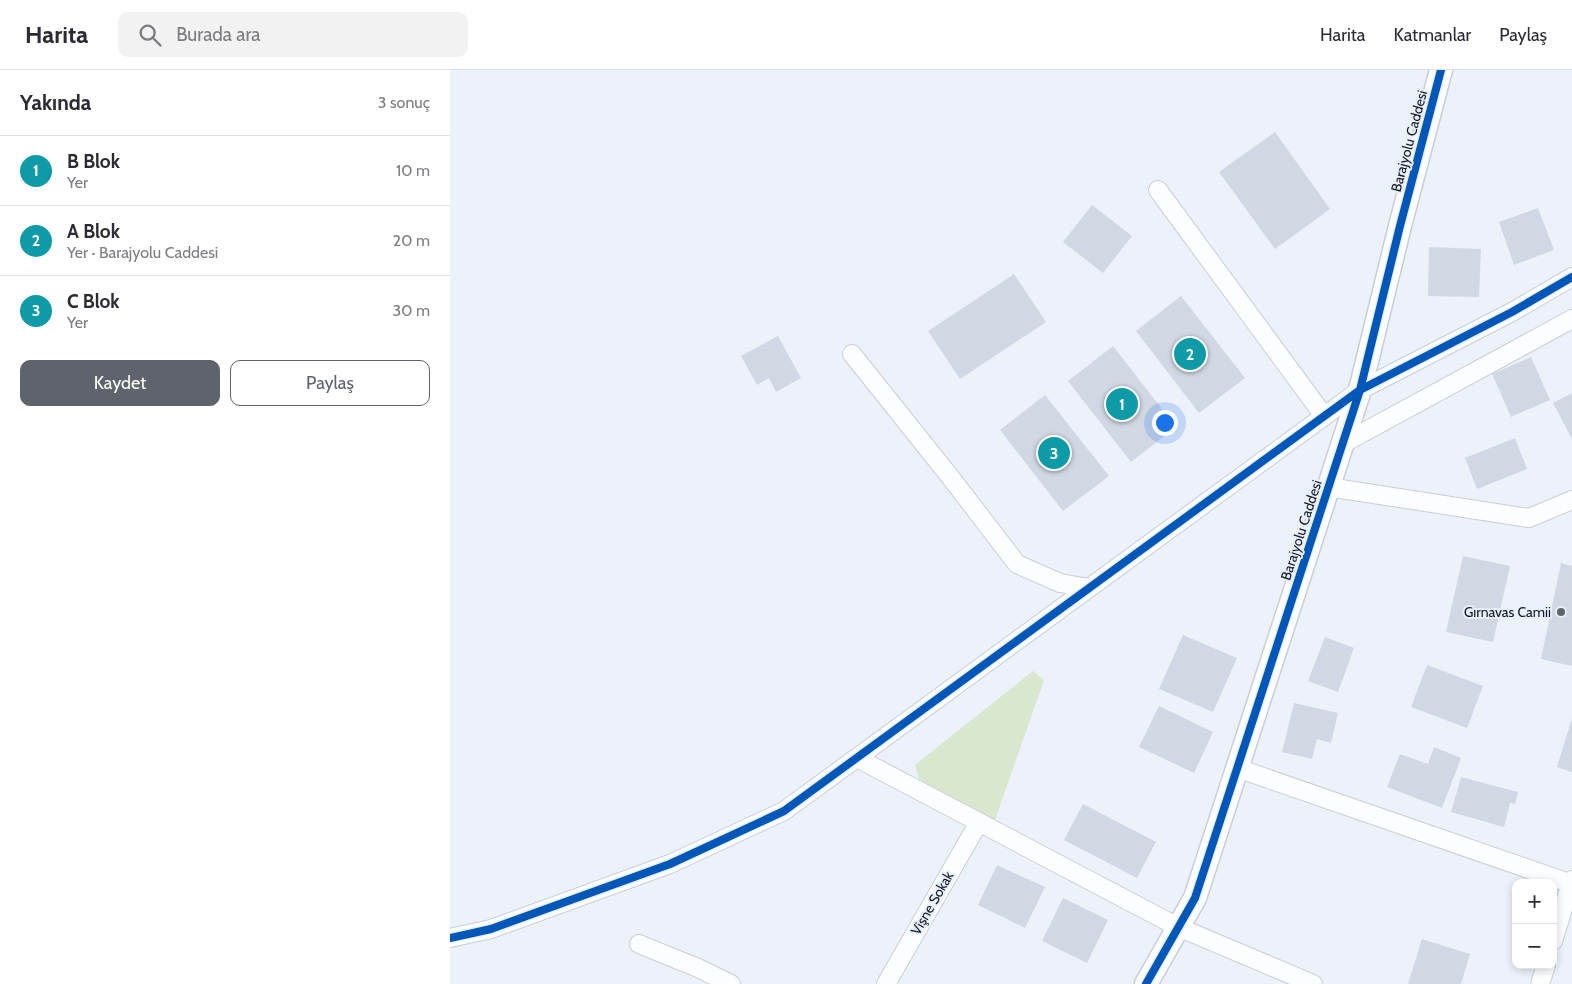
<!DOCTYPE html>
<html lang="tr">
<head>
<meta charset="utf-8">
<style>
	body { margin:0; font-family:Cabin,sans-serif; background:#f2f2f3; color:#2b2b33 }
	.controls { position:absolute; right:15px; bottom:15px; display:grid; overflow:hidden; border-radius:10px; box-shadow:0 2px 8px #0003 }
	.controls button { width:45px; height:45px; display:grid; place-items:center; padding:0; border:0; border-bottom:1px solid #e1e1e2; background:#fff; color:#2b2b33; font:25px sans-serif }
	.you { position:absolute; left:714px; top:352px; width:18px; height:18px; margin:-12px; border:4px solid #fff; border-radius:50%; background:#1a73e8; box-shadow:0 0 0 8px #1a73e833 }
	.badge { display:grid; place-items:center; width:32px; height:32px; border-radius:50%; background:#5f646c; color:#fff; font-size:16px; font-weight:700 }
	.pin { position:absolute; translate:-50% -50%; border:2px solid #fff; box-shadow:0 1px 5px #0006 }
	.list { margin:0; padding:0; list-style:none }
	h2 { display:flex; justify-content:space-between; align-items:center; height:65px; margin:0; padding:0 20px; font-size:21px }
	h2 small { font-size:16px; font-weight:400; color:#7c7c81 }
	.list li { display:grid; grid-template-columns:32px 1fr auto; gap:15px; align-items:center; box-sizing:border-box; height:70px; padding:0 20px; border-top:1px solid #e1e1e2 }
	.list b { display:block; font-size:19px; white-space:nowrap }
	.list p { margin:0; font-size:16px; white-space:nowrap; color:#7c7c81 }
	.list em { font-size:16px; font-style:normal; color:#7c7c81 }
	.actions { display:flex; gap:10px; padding:15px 20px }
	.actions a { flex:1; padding:11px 0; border:1px solid #5f646c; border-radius:10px; text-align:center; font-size:18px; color:#5f646c }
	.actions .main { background:#5f646c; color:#fff }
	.icon { flex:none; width:28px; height:28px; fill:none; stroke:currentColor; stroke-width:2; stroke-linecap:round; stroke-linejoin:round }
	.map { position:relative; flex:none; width:1122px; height:914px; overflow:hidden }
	header { display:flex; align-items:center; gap:30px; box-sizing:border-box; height:70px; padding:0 25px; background:#fff; border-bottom:1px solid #e1e1e2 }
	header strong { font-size:24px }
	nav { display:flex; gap:28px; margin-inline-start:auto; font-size:18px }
	.search { width:350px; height:45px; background:#f2f2f3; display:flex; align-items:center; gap:12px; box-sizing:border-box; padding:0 18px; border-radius:10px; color:#7c7c81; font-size:19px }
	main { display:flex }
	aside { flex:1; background:#fff }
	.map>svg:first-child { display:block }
	.green { fill:#d8e7ce }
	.building { fill:#d1d8e4 }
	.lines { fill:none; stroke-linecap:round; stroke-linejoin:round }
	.minor-casing { stroke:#c9ced6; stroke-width:20 }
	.tertiary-casing { stroke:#c9ced6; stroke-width:25 }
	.minor { stroke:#fcfdfe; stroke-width:18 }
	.tertiary { stroke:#fcfdfe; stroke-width:22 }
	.cycleway-casing { stroke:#e8f0ff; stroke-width:11 }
	.cycleway { stroke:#0057b8; stroke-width:8 }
	.poi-dot { fill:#5f646c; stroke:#e8f0ff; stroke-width:2 }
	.labels { text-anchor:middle; stroke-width:4; stroke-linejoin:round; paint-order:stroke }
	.street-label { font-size:14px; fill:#131820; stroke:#e8f0ff }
	.poi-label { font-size:14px; fill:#131820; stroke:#e8f0ff; text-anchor:end }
</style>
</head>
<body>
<header>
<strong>Harita</strong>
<div class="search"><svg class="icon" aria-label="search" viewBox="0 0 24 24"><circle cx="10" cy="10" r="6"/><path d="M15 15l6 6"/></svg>Burada ara</div>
<nav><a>Harita</a><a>Katmanlar</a><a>Paylaş</a></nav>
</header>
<main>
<aside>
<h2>Yakında<small>3 sonuç</small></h2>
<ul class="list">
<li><span class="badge" style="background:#0f9aa8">1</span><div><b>B Blok</b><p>Yer</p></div><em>10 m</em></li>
<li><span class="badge" style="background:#0f9aa8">2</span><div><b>A Blok</b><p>Yer · Barajyolu Caddesi</p></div><em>20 m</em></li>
<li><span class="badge" style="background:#0f9aa8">3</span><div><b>C Blok</b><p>Yer</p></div><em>30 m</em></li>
</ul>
<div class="actions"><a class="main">Kaydet</a><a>Paylaş</a></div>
</aside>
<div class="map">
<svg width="1122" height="914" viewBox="0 0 1122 914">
	<rect width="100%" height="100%" fill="#edf1fa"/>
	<!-- green -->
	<path class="green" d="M583 601 594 610 545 750 469 709 465 695Z"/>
	<!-- building -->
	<path class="building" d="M825 62 880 139 825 179 769 102Z
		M642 135 682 166 653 203 613 172Z
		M1088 138 1104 180 1064 195 1049 152Z
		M979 177 1031 179 1029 227 978 226Z
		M564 204 596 252 510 309 478 261Z
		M731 226 795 308 749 343 686 261Z
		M328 266 351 308 326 322 319 308 307 315 291 286Z
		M663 276 726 357 681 392 618 311Z
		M1081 287 1100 330 1061 347 1042 304Z
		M1122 323V369L1103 333Z
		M595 325 659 406 613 441 550 360Z
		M1065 368 1077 399 1027 419 1015 388Z
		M1013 486 1060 496 1043 572 996 562Z
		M1111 493 1122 496V596L1091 589Z
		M733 565 787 588 763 642 709 619Z
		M875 567 904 578 888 622 858 611Z
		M977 595 1033 616 1017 658 961 637Z
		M844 633 888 643 881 673 867 669 862 689 832 682Z
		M709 636 763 662 744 703 689 677Z
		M1122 648V702L1107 697Z
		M984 677 1011 688 992 738 937 717 950 684 978 694Z
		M1011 707 1068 722 1065 734 1060 733 1054 757 1001 742Z
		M633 734 706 772 687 808 614 770Z
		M547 795 595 817 575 858 528 835Z
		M613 828 658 850 637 893 592 871Z
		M972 869 1020 884 1011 914H958Z"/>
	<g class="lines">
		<defs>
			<path id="minor" d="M708 120 874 346
				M402 284 501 408 567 494 610 513 639 518
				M892 374 1122 249
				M878 417 1079 448 1122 430
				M407 688 728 857 863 914
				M787 698 1122 814
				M0 868 41 859 220 794 334 741 910 320 1062 242 1122 207
				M1103 871 1122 810
				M189 874 248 898 281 914
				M436 914 529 752
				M1090 914 1096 895"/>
			<path id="tertiary" d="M696 914 745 828 910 320 950 156 991 0"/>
		</defs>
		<!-- minor casing -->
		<use href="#minor" class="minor-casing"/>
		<!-- tertiary casing -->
		<use href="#tertiary" class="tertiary-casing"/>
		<!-- minor -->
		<use href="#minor" class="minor"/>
		<!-- tertiary -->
		<use href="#tertiary" class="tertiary"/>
		<defs>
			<path id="cycleway" d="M0 868 41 859 220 794 334 741 910 320 1062 242 1122 207
				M696 914 745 828 910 320 950 156 991 0"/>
		</defs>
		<!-- cycleway casing -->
		<use href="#cycleway" class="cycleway-casing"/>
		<!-- cycleway -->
		<use href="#cycleway" class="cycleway"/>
	</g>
	<!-- markers -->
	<circle class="poi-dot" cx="1111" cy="542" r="5"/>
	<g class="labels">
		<!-- street labels -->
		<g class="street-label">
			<text transform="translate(959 71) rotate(-75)" y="5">Barajyolu Caddesi</text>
			<text transform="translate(851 460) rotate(-72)" y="5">Barajyolu Caddesi</text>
			<text transform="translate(482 833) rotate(-60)" y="5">Vişne Sokak</text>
		</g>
		<!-- poi labels -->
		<g class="poi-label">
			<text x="1101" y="547">Gırnavas Camii</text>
		</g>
	</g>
</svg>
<div class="controls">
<button>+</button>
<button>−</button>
</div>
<div class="you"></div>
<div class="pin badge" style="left:672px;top:334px;background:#0f9aa8">1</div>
<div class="pin badge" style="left:740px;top:284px;background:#0f9aa8">2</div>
<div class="pin badge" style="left:604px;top:383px;background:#0f9aa8">3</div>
</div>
</main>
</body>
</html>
